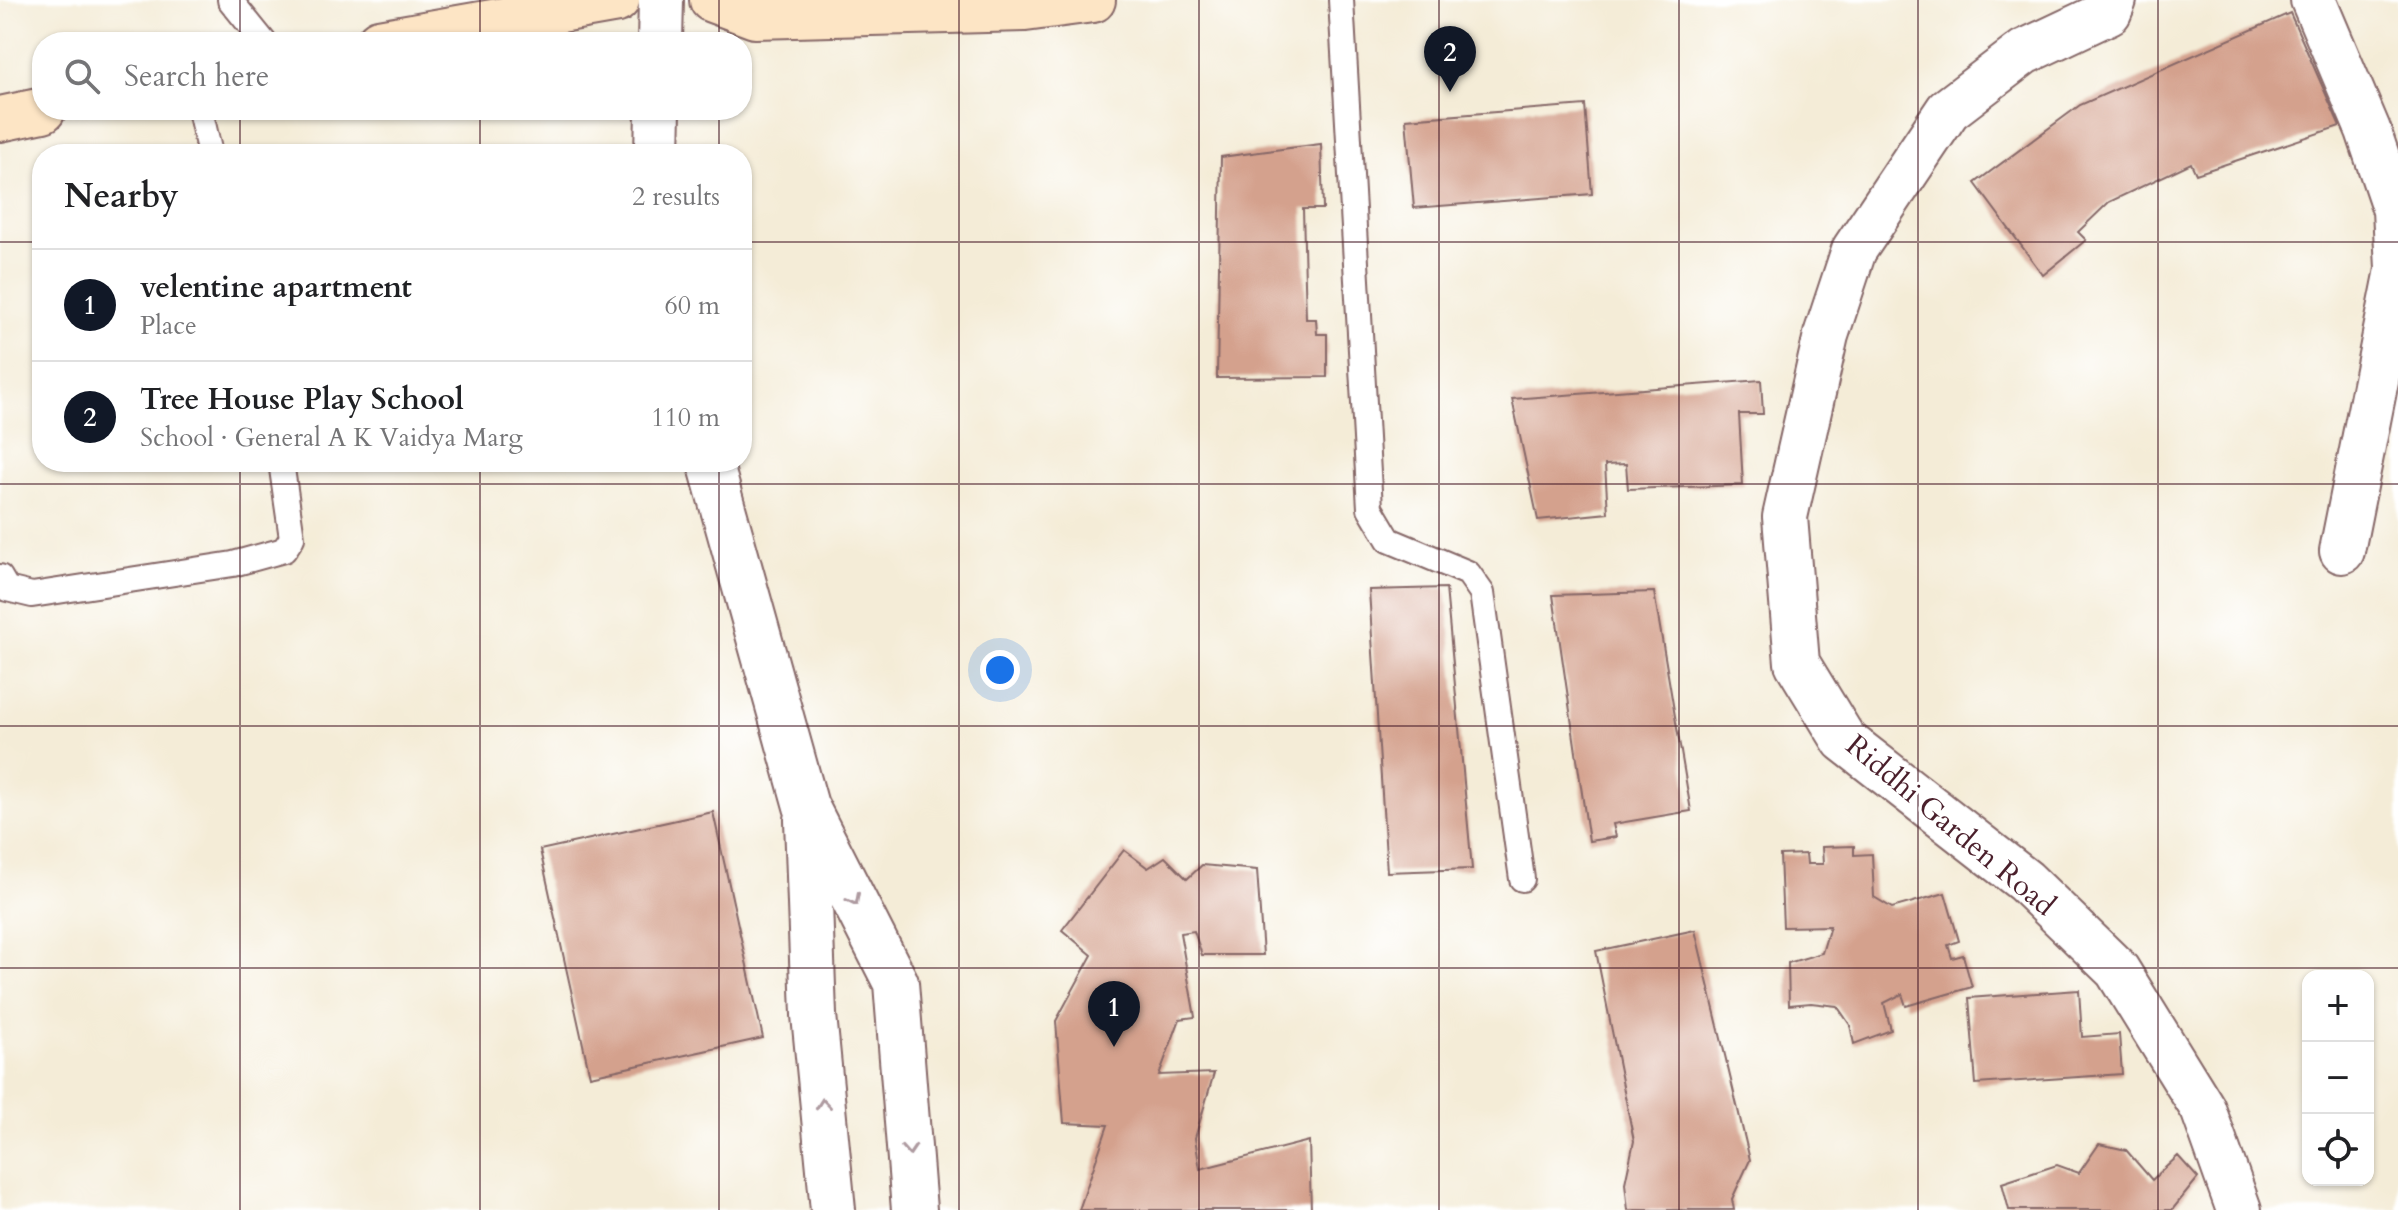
<!DOCTYPE html>
<html lang="en">
<head>
<meta charset="utf-8">
<style>
	body { margin:0; font-family:Cardo,serif; background:#f6f6f6; color:#202124 }
	.controls { position:absolute; right:24px; bottom:24px; display:grid; overflow:hidden; border-radius:16px; box-shadow:0 2px 6px #0004 }
	.controls button { width:72px; height:72px; display:grid; place-items:center; padding:0; border:0; border-bottom:2px solid #e0e0e0; background:#fff; color:#202124; font:40px sans-serif }
	.you { position:absolute; left:1000px; top:670px; width:28px; height:28px; margin:-20px; border:6px solid #fff; border-radius:50%; background:#1a73e8; box-shadow:0 0 0 12px #1a73e833 }
	.badge { display:grid; place-items:center; width:52px; height:52px; border-radius:50%; background:#111827; color:#fff; font-size:26px; font-weight:700 }
	.pin { position:absolute; translate:-50% -66px; filter:drop-shadow(0 2px 4px #0008) }
	.pin::after { content:''; position:absolute; top:42px; width:28px; height:24px; background:inherit; clip-path:polygon(0 0,100% 0,50% 100%) }
	.list { margin:0; padding:0; list-style:none }
	h2 { display:flex; justify-content:space-between; align-items:center; height:104px; margin:0; padding:0 32px; font-size:34px }
	h2 small { font-size:26px; font-weight:400; color:#757577 }
	.list li { display:grid; grid-template-columns:52px 1fr auto; gap:24px; align-items:center; box-sizing:border-box; height:112px; padding:0 32px; border-top:2px solid #e0e0e0 }
	.list b { display:block; font-size:30px; white-space:nowrap }
	.list p { margin:0; font-size:26px; white-space:nowrap; color:#757577 }
	.list em { font-size:26px; font-style:normal; color:#757577 }
	.icon { flex:none; width:44px; height:44px; fill:none; stroke:currentColor; stroke-width:2; stroke-linecap:round; stroke-linejoin:round }
	.map { position:relative; flex:none; width:2398px; height:1210px; overflow:hidden }
	.search { position:absolute; background:#fff; box-shadow:0 2px 6px #0004; left:32px; top:32px; width:720px; height:88px; display:flex; align-items:center; gap:20px; box-sizing:border-box; padding:0 28px; border-radius:32px; color:#757577; font-size:30px }
	.panel { position:absolute; background:#fff; box-shadow:0 2px 6px #0004; left:32px; top:144px; width:720px; height:328px; border-radius:32px }
	.map>svg:first-child { display:block }
	.building { fill:#d4a18d }
	.lines { fill:none; stroke-linecap:round; stroke-linejoin:round }
	.lane-casing { stroke:#866767; stroke-width:28 }
	.street-casing { stroke:#866767; stroke-width:48 }
	.secondary-casing { stroke:#866767; stroke-width:48 }
	.lane { stroke:#fff; stroke-width:24 }
	.street { stroke:#fff; stroke-width:44 }
	.secondary { stroke:#fde5c5; stroke-width:44 }
	.oneway { stroke:#ae9aa0 }
	.grid { fill:none; stroke:#4a1f2b; stroke-width:2; stroke-opacity:0.55 }
	.labels { text-anchor:middle; stroke-width:6; stroke-linejoin:round; paint-order:stroke }
	.street-label { font-size:30px; fill:#4a1f2b; stroke:#fff }
</style>
</head>
<body>
<div class="map">
<svg width="2398" height="1210" viewBox="0 0 2398 1210">
	<rect width="100%" height="100%" fill="#fff"/>
	<filter id="ink" filterUnits="userSpaceOnUse"><feTurbulence type="fractalNoise" baseFrequency=".0125" numOctaves="2"/><feDisplacementMap in="SourceGraphic" scale="16" xChannelSelector="R" yChannelSelector="G"/><feConvolveMatrix kernelMatrix="1 2 1 2 8 2 1 2 1" color-interpolation-filters="sRGB"/></filter>
	<filter id="wash" filterUnits="userSpaceOnUse"><feTurbulence type="fractalNoise" baseFrequency=".006" numOctaves="4" result="noise"/><feDisplacementMap in="SourceGraphic" scale="32" xChannelSelector="R" yChannelSelector="G"/><feGaussianBlur stdDeviation="1.8" result="paint"/><feColorMatrix in="noise" values="0 0 0 0 0 0 0 0 0 0 0 0 0 0 0 0 0 1.4 0 .05"/><feComposite in="paint" operator="in"/></filter>
	<g filter="url(#wash)">
		<rect width="100%" height="100%" fill="#f4ecd7"/>
		<g id="blocks">
			<!-- building -->
			<path class="building" d="M2290 13 2340 126 2196 174 2191 163 2109 202 2078 232 2086 240 2043 275 1975 183 2080 105Z
				M1585 105 1592 194 1414 208 1406 119Z
				M1321 144 1323 209H1303L1306 319H1316L1317 334H1327V377L1217 378 1221 157Z
				M1761 380 1763 414H1739L1743 485 1628 489 1626 464 1605 465 1608 513 1538 520 1512 399Z
				M1446 588 1472 869 1387 872 1369 590Z
				M1654 592 1691 811 1613 824 1616 837 1589 841 1553 595Z
				M713 812 763 1038 590 1076 540 850Z
				M1854 846V855L1872 854 1874 897 1892 908 1945 893 1959 941 1948 945 1952 958 1963 955 1972 987 1906 1006 1902 994 1884 1003 1891 1030 1854 1044 1850 1025 1837 1006 1811 1003 1789 1005 1788 963 1822 953 1830 926 1783 927 1780 855 1806 854 1807 864H1823L1822 847Z
				M1124 850 1148 868 1165 857 1187 879 1202 865 1257 870 1263 955H1202L1194 931 1180 933 1195 1017 1180 1019 1159 1075 1214 1073 1195 1138 1200 1169 1309 1141 1311 1210H1079L1108 1125 1064 1123 1056 1021 1092 955 1062 930Z
				M1695 930 1750 1160 1732 1199 1734 1210H1628L1625 1183 1634 1141 1596 951Z
				M2079 990 2082 1037 2119 1034 2122 1074 1976 1084 1969 998Z
				M2099 1144 2126 1150 2152 1180 2178 1156 2198 1178 2172 1210H2009L2002 1183 2057 1165 2079 1173Z"/>
		</g>
	</g>
	<g filter="url(#ink)">
		<use href="#blocks" fill-opacity="0" stroke="#866767" stroke-width="2"/>
		<g class="lines">
			<defs>
				<path id="lane" d="M230 0 264 42
					M1341 0 1370 508 1389 540 1468 573 1482 593 1522 879
					M200 110 210 154
					M0 577 7 589 32 595 233 564 284 550 292 538 281 462"/>
				<path id="street" d="M2114 0 2109 12 2024 52 1948 110 1854 250 1826 335 1785 517 1797 663 1844 740 2025 881 2117 970 2203 1109 2239 1210
					M2313 0 2368 130 2395 210 2398 268
					M660 42 661 0
					M657 154 658 110
					M710 462 806 806 896 983 914 1210
					M2342 551 2398 270
					M807 820 814 1015 833 1210"/>
				<path id="secondary" d="M712 0 755 16 1025 9 1093 0
					M379 42 617 0
					M0 119 43 110"/>
			</defs>
			<!-- lane casing -->
			<use href="#lane" class="lane-casing"/>
			<!-- street casing -->
			<use href="#street" class="street-casing"/>
			<!-- secondary casing -->
			<use href="#secondary" class="secondary-casing"/>
			<!-- lane -->
			<use href="#lane" class="lane"/>
			<!-- street -->
			<use href="#street" class="street"/>
			<!-- secondary -->
			<use href="#secondary" class="secondary"/>
		</g>
		<!-- one-way arrows -->
		<defs><path id="oneway-chevron" d="M-2-3.5L2.5 0L-2 3.5" fill="none" stroke-width="1.6" stroke-linecap="round" stroke-linejoin="round" transform="scale(2)"/></defs>
		<g class="oneway">
			<use href="#oneway-chevron" transform="translate(854 900) rotate(63)"/>
			<use href="#oneway-chevron" transform="translate(823 1104) rotate(-96)"/>
			<use href="#oneway-chevron" transform="translate(909 1150) rotate(86)"/>
		</g>
	</g>
	<!-- grid -->
	<path class="grid" d="M240 0V42M480 0V42M719 0V42M959 0V1210M1199 0V1210M1439 0V1210M1679 0V1210M1918 0V1210M2158 0V1210M240 110V154M480 110V154M719 110V154M0 242H42M742 242H2398M240 462V1210M480 462V1210M719 462V1210M0 484H2398M0 726H2398M0 968H2398"/>
	<g class="labels">
		<!-- street labels -->
		<g class="street-label">
			<text transform="translate(1951 825) rotate(40)" y="10">Riddhi Garden Road</text>
		</g>
	</g>
</svg>
<div class="controls">
<button>+</button>
<button>−</button>
<button><svg class="icon" aria-label="locate" viewBox="0 0 24 24"><circle cx="12" cy="12" r="6"/><path d="M12 2v4M12 18v4M2 12h4M18 12h4"/></svg></button>
</div>
<div class="you"></div>
<div class="pin badge" style="left:1114px;top:1047px">1</div>
<div class="pin badge" style="left:1450px;top:92px">2</div>
<div class="search"><svg class="icon" aria-label="search" viewBox="0 0 24 24"><circle cx="10" cy="10" r="6"/><path d="M15 15l6 6"/></svg>Search here</div>
<section class="panel">
<h2>Nearby<small>2 results</small></h2>
<ul class="list">
<li><span class="badge">1</span><div><b>velentine apartment</b><p>Place</p></div><em>60 m</em></li>
<li><span class="badge">2</span><div><b>Tree House Play School</b><p>School · General A K Vaidya Marg</p></div><em>110 m</em></li>
</ul>
</section>
</div>
</body>
</html>
